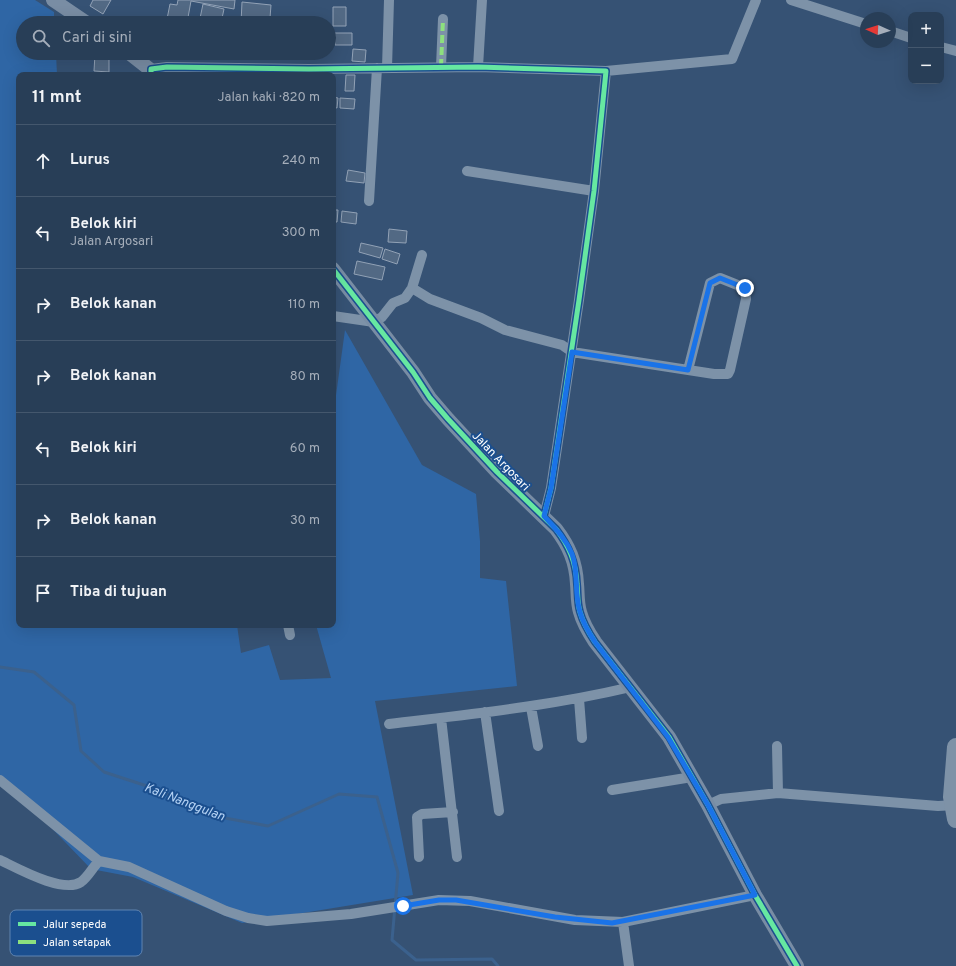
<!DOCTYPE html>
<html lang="id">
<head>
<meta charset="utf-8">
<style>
	body { margin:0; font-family:Overpass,sans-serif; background:#344961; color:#f1f3f6 }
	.controls { position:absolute; right:12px; top:12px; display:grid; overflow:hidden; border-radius:8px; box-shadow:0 4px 16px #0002 }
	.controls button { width:36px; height:36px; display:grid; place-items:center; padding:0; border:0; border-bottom:1px solid #44576d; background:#283e57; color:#f1f3f6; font:20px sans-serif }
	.compass { position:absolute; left:860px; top:12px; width:36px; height:36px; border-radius:50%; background:#283e57; box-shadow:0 4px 16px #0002; rotate:273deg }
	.stop { position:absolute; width:12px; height:12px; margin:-9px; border:3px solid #1a73e8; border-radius:50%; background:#fff }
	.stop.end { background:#1a73e8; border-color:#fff; box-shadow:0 1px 4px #0008 }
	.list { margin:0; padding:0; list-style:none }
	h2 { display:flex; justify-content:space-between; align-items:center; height:52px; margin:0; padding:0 16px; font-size:17px }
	h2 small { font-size:13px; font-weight:400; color:#a5aeba }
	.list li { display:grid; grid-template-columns:26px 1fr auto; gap:12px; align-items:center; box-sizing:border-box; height:72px; padding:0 16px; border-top:1px solid #44576d }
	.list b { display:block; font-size:15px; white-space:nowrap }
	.list p { margin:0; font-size:13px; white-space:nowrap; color:#a5aeba }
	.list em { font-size:13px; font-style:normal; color:#a5aeba }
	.icon { flex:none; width:22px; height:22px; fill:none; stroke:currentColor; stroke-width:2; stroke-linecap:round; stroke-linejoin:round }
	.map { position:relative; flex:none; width:956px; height:966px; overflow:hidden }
	.search { position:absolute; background:#283e57; box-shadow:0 4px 16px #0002; left:16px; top:16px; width:320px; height:44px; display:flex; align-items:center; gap:10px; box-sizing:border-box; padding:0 14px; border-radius:22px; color:#a5aeba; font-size:15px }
	.panel { position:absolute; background:#283e57; box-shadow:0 4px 16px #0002; left:16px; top:72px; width:320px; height:556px; border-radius:8px }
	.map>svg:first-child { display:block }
	.green { fill:#2f66a5 }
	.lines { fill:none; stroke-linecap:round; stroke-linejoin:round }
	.stream { stroke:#3b618d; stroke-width:3 }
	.building { fill:#526984; stroke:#92a2b6 }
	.street { stroke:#7d92a8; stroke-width:10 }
	.secondary { stroke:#798da4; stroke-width:14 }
	.highway { stroke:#7e92a7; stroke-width:18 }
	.quiet { stroke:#8de07e; stroke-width:4; stroke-dasharray:8 4; stroke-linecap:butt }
	.cycleway-casing { stroke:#1b4f8f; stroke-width:8 }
	.cycleway { stroke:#66e7a1; stroke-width:5 }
	.route { stroke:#1a73e8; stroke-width:5 }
	.labels { text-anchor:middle; stroke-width:4; stroke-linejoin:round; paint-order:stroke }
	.street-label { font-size:12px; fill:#fff; stroke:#1b4f8f }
	.water-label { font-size:13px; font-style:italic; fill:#b5d3f5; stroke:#1b4f8f }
	.key { fill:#1b4f8f; stroke:#5f84b1; stroke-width:1 }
	.key-label { font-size:11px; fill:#fff }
</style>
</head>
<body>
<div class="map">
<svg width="956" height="966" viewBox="0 0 956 966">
	<rect width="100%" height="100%" fill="#365274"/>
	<!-- green -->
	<path class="green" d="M0 0H35L54 12V23H23V53H56L57 75H19V625H237L241 653 269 645 280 680 331 678 316 625H333V417L345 330 422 465 476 494 480 541V578L506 581 517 686 375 701 413 895 242 923 133 877 91 869 39 815 0 783Z"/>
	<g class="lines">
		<!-- stream -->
		<path class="stream" d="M0 667 34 672 74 705 81 751 104 772 150 787 225 818 268 826 339 794 377 797 398 873 392 940 416 960 492 959 498 966"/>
	</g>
	<!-- building -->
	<path class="building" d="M93 0H111L103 14 90 6Z
		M178 0H235L234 9 191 1 187 23H173L174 20 167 19 170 4 177 5Z
		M242 2 271 5 270 18 254 17V23H241Z
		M203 4 224 9 221 23H199Z
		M333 7H346V26H333Z
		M329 31H331V50H329Z
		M335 33H352V45H335Z
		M353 49 366 50 365 62 352 61Z
		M186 53H215L214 57Z
		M268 53H276V59H267Z
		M95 54 109 55V72L94 71Z
		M229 70 268 71V75H229Z
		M209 73 227 74V75H209Z
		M346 75H355L354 91H345Z
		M333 97 338 98 337 108 333 107Z
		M340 98 355 99 354 109 340 108Z
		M348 170 365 173 364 183 346 181Z
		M333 210H338L337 222H333Z
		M342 211 357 213 356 224 341 222Z
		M389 229 407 231 406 243 388 242Z
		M361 243 383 248 380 258 359 252Z
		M385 249 400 254 397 264 382 259Z
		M357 261 385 267 382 280 354 274Z"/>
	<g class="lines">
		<!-- street -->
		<path class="street" d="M791 0 866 24
			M890 31 911 38
			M941 47 956 51
			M441 67 443 19
			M478 67 482 0
			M387 68 389 0
			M606 71 732 59 756 0
			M151 73V69L167 67 309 69 478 67 606 71 594 191 579 300 551 488 544 516
			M467 171 594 191
			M369 201 377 68
			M412 288 430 299 481 318 505 330 562 345 572 352 714 374H728L730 370 746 299 745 288 720 278 710 283 688 370
			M333 316 374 322 382 317 393 303 405 298 412 288 422 255
			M288 625 290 635
			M579 699 582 738
			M531 707 538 746
			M485 712 499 811
			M441 718 457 857
			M389 724C471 714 551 706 631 687
			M777 746 778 793
			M0 780 99 861
			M612 790 692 777
			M708 805 721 799 778 793 938 806 956 805
			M419 857 417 817 422 814 453 812
			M0 860C17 868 63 894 81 882 88 877 93 867 99 861L129 867 226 911 248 918 267 921 351 914 439 900 470 901 575 920 623 922 629 966
			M623 922 755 895"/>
		<!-- secondary -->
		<path class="secondary" d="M53 0 87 23
			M129 53 157 75
			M333 269 413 372 430 398 448 419 497 472 556 529C569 546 576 562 577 584 578 593 577 602 580 612 583 623 589 633 595 642L669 737 708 805 755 895 797 966"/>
		<!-- highway -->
		<path class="highway" d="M956 747 952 797 956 819"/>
		<!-- quiet -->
		<path class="quiet" d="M441 67 443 19"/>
		<defs>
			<path id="cycleway" d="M151 75V69L167 67 309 69 478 67 606 71 594 191 579 300 551 488 544 516
				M333 269 413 372 430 398 448 419 497 472 556 529C569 546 576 562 577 584 578 593 577 602 580 612 583 623 589 633 595 642L669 737 708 805 755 895 797 966"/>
		</defs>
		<!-- cycleway casing -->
		<use href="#cycleway" class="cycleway-casing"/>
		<!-- cycleway -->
		<use href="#cycleway" class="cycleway"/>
	</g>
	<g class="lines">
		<!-- route -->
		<path class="route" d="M403 906 439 900H456L555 917 612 923 755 895 708 805 668 737 595 642C589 633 583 623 580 612 574 593 579 573 572 554 566 539 555 528 544 516L551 488 572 352 688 370 710 283 720 278 745 288"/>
	</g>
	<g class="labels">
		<!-- street labels -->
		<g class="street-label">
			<text transform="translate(501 461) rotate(46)" y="4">Jalan Argosari</text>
		</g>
		<!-- water labels -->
		<g class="water-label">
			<text transform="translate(185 801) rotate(21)" y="5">Kali Nanggulan</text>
		</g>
	</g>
	<!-- legend -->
	<rect x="10" y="910" width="132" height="46" rx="6" class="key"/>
	<rect x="18" y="922" width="18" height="4" fill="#66e7a1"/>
	<rect x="18" y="940" width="18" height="4" fill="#8de07e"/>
	<g class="key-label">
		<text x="43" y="928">Jalur sepeda</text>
		<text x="43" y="946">Jalan setapak</text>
	</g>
</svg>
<div class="controls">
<button>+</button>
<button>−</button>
</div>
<svg class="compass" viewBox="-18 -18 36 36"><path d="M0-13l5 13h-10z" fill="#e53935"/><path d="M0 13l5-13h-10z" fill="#a5aeba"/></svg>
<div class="stop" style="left:403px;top:906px"></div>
<div class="stop end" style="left:745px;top:288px"></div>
<div class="search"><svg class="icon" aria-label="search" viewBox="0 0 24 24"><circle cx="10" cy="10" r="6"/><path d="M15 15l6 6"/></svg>Cari di sini</div>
<section class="panel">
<h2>11 mnt<small>Jalan kaki · 820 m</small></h2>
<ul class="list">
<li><svg class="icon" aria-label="ahead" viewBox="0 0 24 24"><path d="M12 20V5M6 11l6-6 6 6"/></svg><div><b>Lurus</b></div><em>240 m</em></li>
<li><svg class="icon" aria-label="left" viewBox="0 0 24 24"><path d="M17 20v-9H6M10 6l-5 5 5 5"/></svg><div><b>Belok kiri</b><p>Jalan Argosari</p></div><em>300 m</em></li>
<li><svg class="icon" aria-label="right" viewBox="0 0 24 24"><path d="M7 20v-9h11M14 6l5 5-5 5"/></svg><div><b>Belok kanan</b></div><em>110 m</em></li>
<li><svg class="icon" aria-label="right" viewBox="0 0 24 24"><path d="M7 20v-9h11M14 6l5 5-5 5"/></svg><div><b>Belok kanan</b></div><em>80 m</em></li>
<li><svg class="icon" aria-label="left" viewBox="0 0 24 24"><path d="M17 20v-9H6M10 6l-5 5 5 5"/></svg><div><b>Belok kiri</b></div><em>60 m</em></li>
<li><svg class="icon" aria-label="right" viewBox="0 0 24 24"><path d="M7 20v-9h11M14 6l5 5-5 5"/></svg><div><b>Belok kanan</b></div><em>30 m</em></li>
<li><svg class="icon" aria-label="arrive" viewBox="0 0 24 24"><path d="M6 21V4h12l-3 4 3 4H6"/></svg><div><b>Tiba di tujuan</b></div></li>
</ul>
</section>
</div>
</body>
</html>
